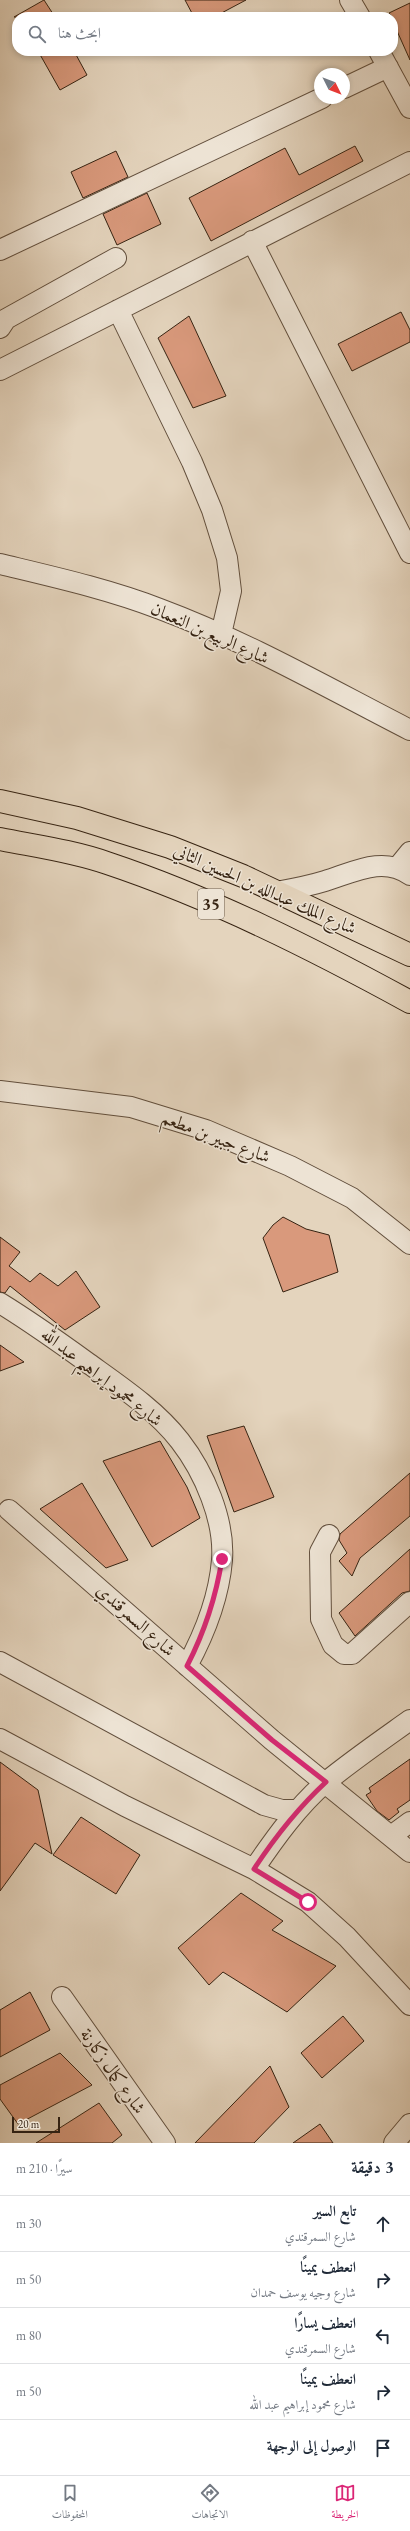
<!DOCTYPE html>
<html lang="ar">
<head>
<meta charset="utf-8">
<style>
	body { margin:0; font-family:"EB Garamond",Amiri,serif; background:#f2f2f3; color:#1f2937; direction:rtl }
	.compass { position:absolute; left:314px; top:68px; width:36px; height:36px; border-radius:50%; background:#fff; box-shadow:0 2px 6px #0003; rotate:132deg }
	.scale { position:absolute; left:12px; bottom:10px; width:48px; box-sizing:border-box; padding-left:4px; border:2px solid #362312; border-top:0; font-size:11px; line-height:14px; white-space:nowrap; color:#362312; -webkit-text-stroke:3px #ede3d4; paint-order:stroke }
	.stop { position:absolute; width:12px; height:12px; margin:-9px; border:3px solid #db2777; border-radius:50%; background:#fff }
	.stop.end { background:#db2777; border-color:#fff; box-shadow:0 1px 4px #0008 }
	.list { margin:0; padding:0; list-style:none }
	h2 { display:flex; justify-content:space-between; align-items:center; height:52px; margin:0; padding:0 16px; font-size:17px }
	h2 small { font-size:13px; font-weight:400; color:#747a83 }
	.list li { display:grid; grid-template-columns:26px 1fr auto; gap:12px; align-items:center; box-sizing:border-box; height:56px; padding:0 16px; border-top:1px solid #e0e1e3 }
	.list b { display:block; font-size:15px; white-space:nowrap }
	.list p { margin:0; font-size:13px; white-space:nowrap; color:#747a83 }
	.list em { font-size:13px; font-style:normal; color:#747a83 }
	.icon { flex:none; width:22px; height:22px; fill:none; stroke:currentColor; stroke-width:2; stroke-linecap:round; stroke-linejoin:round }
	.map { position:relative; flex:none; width:410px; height:2143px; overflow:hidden; direction:ltr }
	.search { position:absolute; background:#fff; box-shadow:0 2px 6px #0003; left:12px; right:12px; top:12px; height:44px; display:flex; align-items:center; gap:10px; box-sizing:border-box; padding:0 14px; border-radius:16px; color:#747a83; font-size:15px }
	.sheet { height:332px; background:#fff }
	nav { display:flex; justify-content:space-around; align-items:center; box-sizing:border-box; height:56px; border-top:1px solid #e0e1e3; background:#fff; font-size:11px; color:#747a83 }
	nav a { display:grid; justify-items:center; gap:2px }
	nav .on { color:#db2777 }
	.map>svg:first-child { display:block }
	.building { fill:#d9997c; stroke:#362312 }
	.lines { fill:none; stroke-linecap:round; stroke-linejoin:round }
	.minor-casing { stroke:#624f3d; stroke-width:22 }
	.highway-casing { stroke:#362312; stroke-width:24 }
	.minor { stroke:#ede3d4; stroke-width:20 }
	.highway { stroke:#e4d4bd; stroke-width:22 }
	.route { stroke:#db2777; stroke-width:5 }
	.labels { text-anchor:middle; stroke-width:3; stroke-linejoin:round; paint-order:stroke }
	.shield { fill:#ede3d4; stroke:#6d5d4c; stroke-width:1 }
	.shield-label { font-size:17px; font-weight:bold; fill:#362312 }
	.street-label { font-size:18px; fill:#362312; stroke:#ede3d4 }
</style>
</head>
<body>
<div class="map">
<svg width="410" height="2143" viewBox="0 0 410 2143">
	<rect width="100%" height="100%" fill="#e4d4bd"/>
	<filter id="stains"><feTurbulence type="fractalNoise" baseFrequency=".005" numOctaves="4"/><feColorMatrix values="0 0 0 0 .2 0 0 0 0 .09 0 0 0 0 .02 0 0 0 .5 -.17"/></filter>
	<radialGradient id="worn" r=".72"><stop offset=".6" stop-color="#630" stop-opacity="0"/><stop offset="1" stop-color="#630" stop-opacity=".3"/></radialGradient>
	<!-- building -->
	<path class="building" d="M44 0 55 17H14Z
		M185 0H246L214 17H194Z
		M410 3V60L393 22V17L389 13Z
		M38 51H74L87 75 60 90Z
		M355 146 363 161 211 241 189 198 285 148 299 175Z
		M116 151 128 177 83 198 71 172Z
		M147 193 161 224 117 245 103 214Z
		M401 312 410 330V342L352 371 338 344Z
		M189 316 226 396 193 408 158 338Z
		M283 1217 306 1229 329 1235 338 1272 283 1292 263 1238 273 1225Z
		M0 1237 20 1252 9 1266 30 1282 40 1273 58 1286 76 1271 100 1307 65 1330 10 1286 5 1293 0 1292Z
		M0 1345 24 1362 0 1371Z
		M244 1426 274 1497 234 1512 207 1436Z
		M160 1441 187 1487 200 1518 152 1547 103 1461Z
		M410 1473V1516L360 1558 352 1576 339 1561 347 1553 339 1540 340 1534Z
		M82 1483 128 1560 106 1568 40 1509Z
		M410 1549V1591L402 1593 355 1636 339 1613Z
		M410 1759V1800L397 1809 399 1812 389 1820 377 1811 366 1795 371 1792 369 1788Z
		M0 1762 38 1790 52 1854 35 1843 0 1891Z
		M81 1817 140 1855 116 1894 53 1855Z
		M241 1893 283 1921 272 1930 336 1966 287 2012 223 1972 209 1985 178 1948Z
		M30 1992 50 2030 0 2057V2010Z
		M343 2016 364 2041 322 2078 301 2053Z
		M60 2053 92 2085 18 2124 0 2099V2085Z
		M270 2066 289 2107 254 2143H195Z
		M99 2103 122 2135 112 2143H36Z
		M320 2124 333 2143H293Z"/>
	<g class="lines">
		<defs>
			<path id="minor" d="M350 0 360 17
				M379 51 410 108
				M344 88 388 67
				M252 241 410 553
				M0 250 322 98
				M118 310 192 462 212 510 227 558 231 591 221 634
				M0 328 6 319 116 258
				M0 370 410 162
				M0 564C54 577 108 589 160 609 246 641 328 688 410 730
				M397 868 410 852
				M276 892C293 889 309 886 325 881 352 873 383 855 410 875
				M0 1091 131 1107 206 1130 290 1166 352 1198 410 1244
				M0 1303C31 1322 59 1342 88 1363 120 1386 156 1410 180 1441 204 1472 225 1520 222 1560 219 1597 205 1633 187 1666
				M9 1510 272 1740 410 1852
				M329 1535 320 1552 321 1619 333 1645 344 1654H352L410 1602
				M0 1662 264 1805 282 1810H298
				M0 1739 125 1806 254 1869 308 1902 347 1937 410 2005
				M391 1836 410 1822
				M254 1869C275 1838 298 1806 326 1782 353 1760 382 1740 410 1720
				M62 1997 165 2143
				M394 2143 410 2124"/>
			<path id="highway" d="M0 801 77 818 170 847 243 876 410 955
				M0 839C35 846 73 851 107 863 212 898 313 949 410 1002"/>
		</defs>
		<!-- minor casing -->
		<use href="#minor" class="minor-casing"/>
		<!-- highway casing -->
		<use href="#highway" class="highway-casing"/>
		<!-- minor -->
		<use href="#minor" class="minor"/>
		<!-- highway -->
		<use href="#highway" class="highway"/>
	</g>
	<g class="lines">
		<!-- route -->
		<path class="route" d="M222 1559C216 1597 205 1631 187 1666L272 1740 326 1782C298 1808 275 1837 254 1869L308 1902"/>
	</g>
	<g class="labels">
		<!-- shield labels -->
		<rect class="shield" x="198" y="889" width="26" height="30" rx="3"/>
		<g class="shield-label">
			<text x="211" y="910">35</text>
		</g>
		<!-- street labels -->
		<g class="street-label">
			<text transform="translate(210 633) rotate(24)" y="6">شارع الربيع بن النعمان</text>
			<text transform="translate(265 889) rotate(24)" y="6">شارع الملك عبدالله بن الحسين الثاني</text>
			<text transform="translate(216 1137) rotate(21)" y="6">شارع جبير بن مطعم</text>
			<text transform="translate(102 1377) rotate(38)" y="6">شارع محمود إبراهيم عبد الله</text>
			<text transform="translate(136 1620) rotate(42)" y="6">شارع السمرقندي</text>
			<text transform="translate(113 2071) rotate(55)" y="6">شارع كمال زكارنة</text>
		</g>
	</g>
	<rect width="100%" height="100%" filter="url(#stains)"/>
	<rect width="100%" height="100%" fill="url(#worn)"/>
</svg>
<svg class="compass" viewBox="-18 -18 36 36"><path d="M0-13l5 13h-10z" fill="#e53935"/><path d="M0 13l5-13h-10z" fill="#747a83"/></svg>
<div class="scale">20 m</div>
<div class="stop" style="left:308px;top:1902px"></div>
<div class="stop end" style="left:222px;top:1559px"></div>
<div class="search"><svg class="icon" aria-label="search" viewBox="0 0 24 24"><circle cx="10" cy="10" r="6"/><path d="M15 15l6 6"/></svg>ابحث هنا</div>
</div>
<section class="sheet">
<h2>3 دقيقة<small>سيرًا · 210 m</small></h2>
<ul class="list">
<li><svg class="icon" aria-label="ahead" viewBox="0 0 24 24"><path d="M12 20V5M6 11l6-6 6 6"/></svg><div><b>تابع السير</b><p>شارع السمرقندي</p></div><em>30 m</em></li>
<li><svg class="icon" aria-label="right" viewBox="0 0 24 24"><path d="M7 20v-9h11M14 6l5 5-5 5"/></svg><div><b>انعطف يمينًا</b><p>شارع وجيه يوسف حمدان</p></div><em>50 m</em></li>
<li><svg class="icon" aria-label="left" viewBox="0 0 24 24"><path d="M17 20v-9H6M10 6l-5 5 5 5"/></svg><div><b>انعطف يسارًا</b><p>شارع السمرقندي</p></div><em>80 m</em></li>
<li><svg class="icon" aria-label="right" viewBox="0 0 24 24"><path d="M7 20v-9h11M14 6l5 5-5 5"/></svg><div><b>انعطف يمينًا</b><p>شارع محمود إبراهيم عبد الله</p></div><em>50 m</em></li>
<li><svg class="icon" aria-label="arrive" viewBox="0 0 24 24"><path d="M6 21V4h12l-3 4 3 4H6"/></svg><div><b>الوصول إلى الوجهة</b></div></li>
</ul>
</section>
<nav>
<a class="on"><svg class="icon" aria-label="map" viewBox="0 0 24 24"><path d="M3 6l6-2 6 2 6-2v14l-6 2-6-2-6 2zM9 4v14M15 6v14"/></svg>الخريطة</a>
<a><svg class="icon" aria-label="directions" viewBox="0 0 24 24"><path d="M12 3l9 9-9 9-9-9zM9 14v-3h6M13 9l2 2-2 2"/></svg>الاتجاهات</a>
<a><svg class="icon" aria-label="saved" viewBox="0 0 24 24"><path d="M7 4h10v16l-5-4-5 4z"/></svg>المحفوظات</a>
</nav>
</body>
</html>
